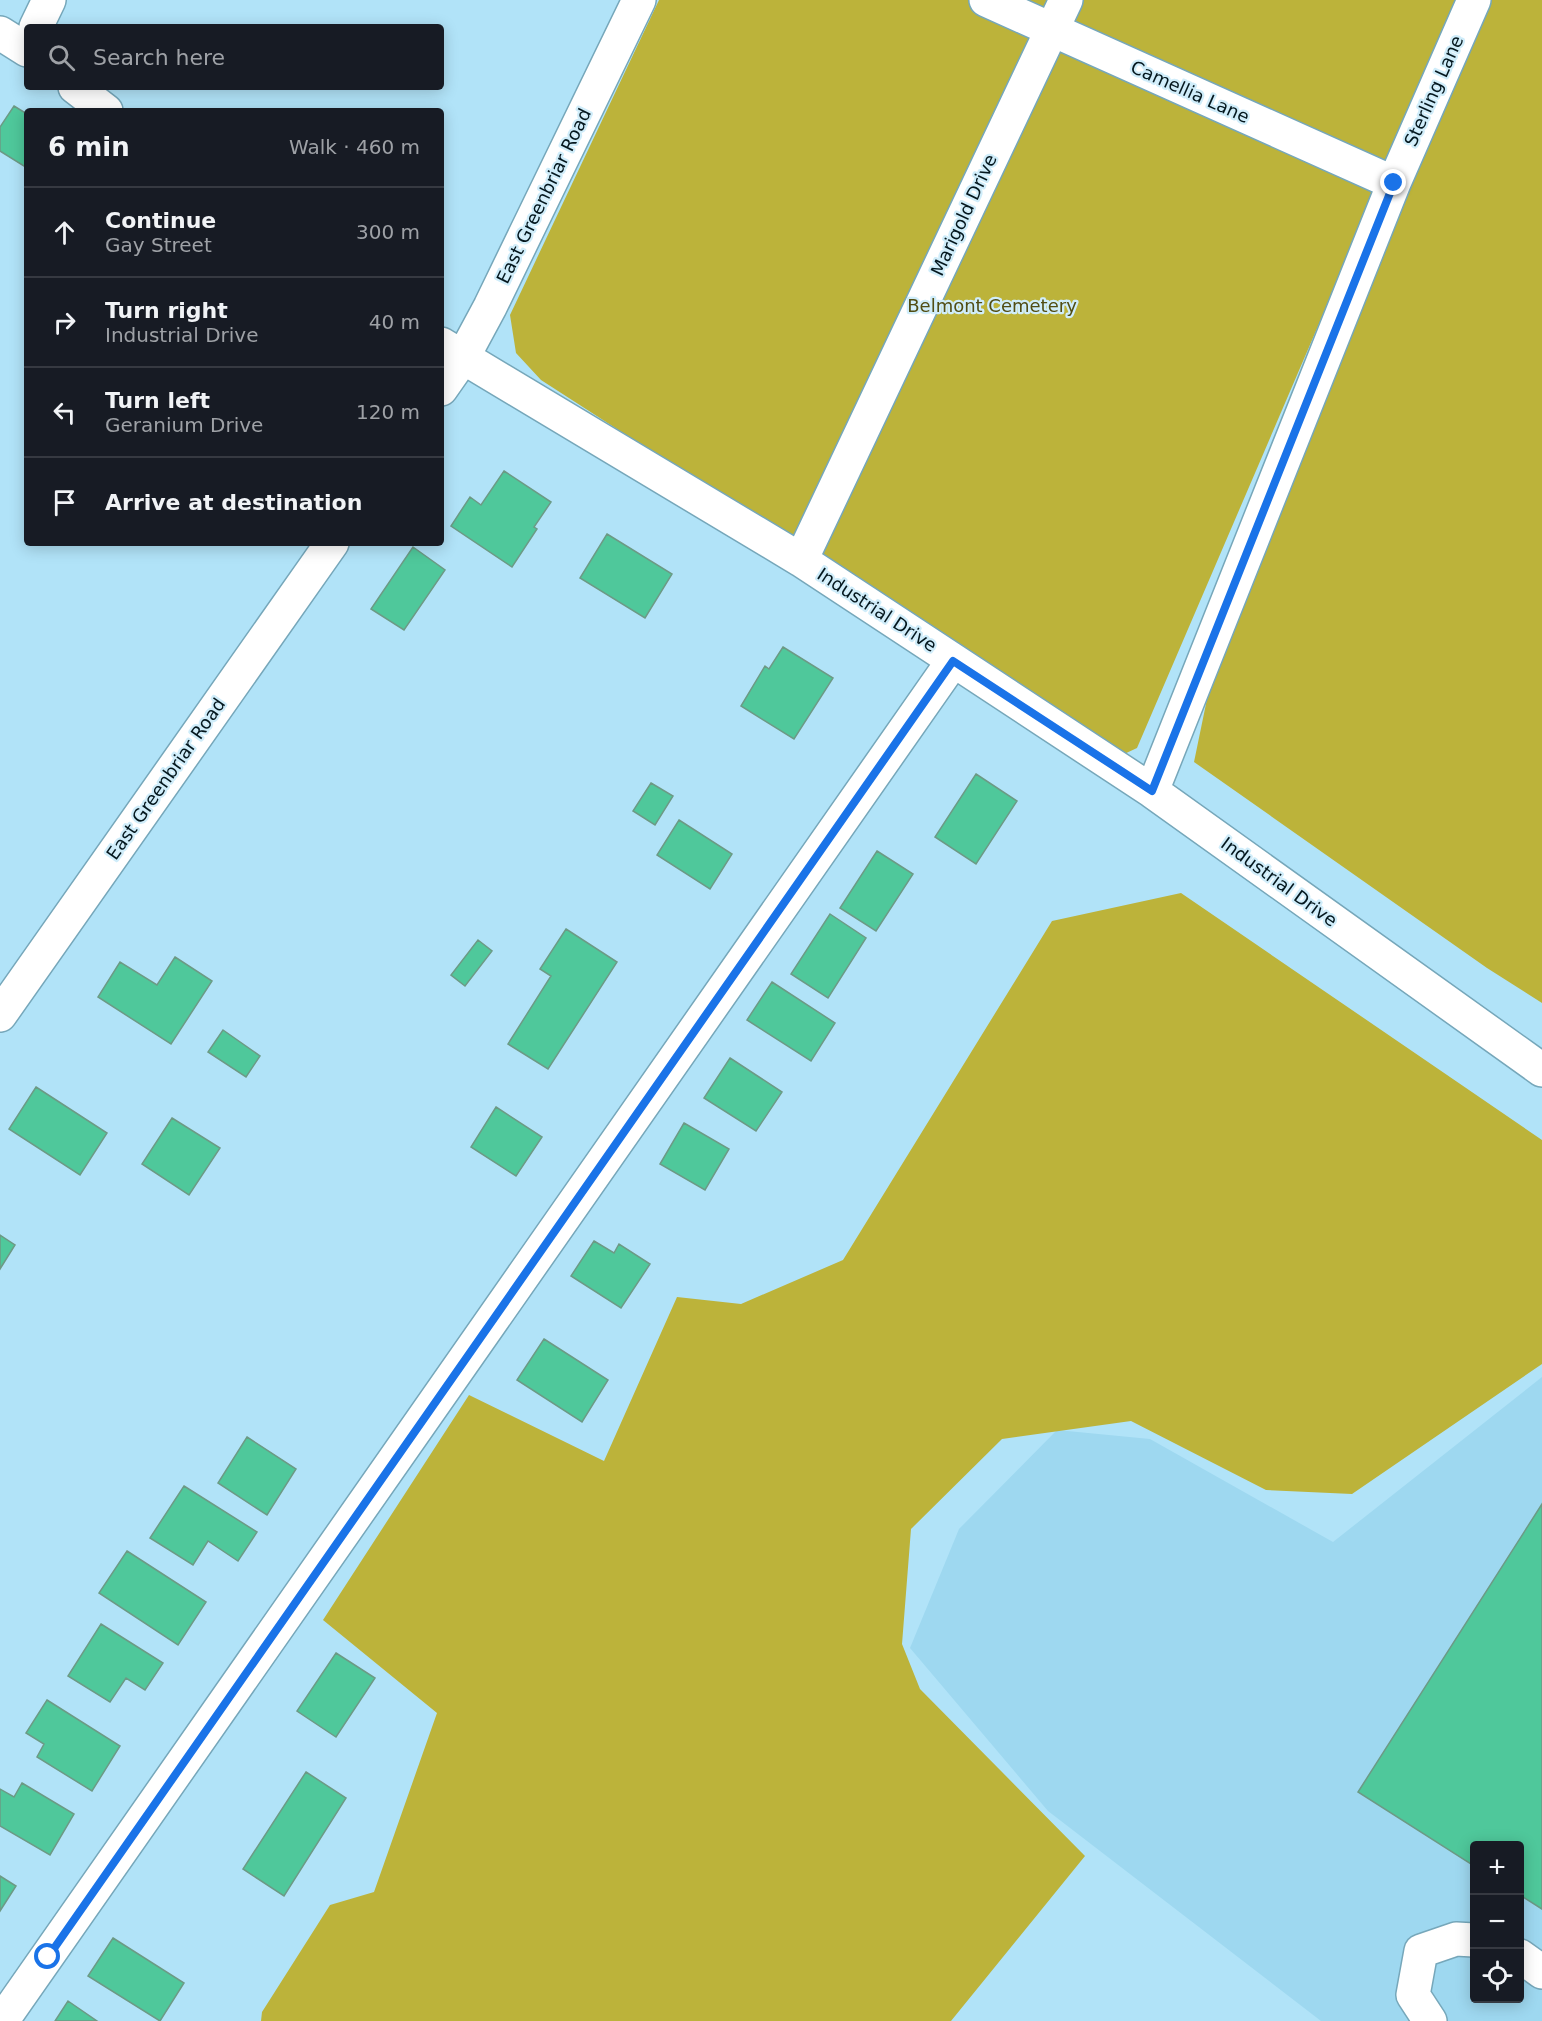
<!DOCTYPE html>
<html lang="en">
<head>
<meta charset="utf-8">
<style>
	body { margin:0; font-family:"DejaVu Sans",sans-serif; background:#20242c; color:#f1f3f6 }
	.controls { position:absolute; right:18px; bottom:18px; display:grid; overflow:hidden; border-radius:6px; box-shadow:0 3px 15px #0003 }
	.controls button { width:54px; height:54px; display:grid; place-items:center; padding:0; border:0; border-bottom:2px solid #363941; background:#171b24; color:#f1f3f6; font:30px sans-serif }
	.stop { position:absolute; width:18px; height:18px; margin:-14px; border:4px solid #1a73e8; border-radius:50%; background:#fff }
	.stop.end { background:#1a73e8; border-color:#fff; box-shadow:0 2px 6px #0008 }
	.list { margin:0; padding:0; list-style:none }
	h2 { display:flex; justify-content:space-between; align-items:center; height:78px; margin:0; padding:0 24px; font-size:26px }
	h2 small { font-size:20px; font-weight:400; color:#9ea1a6 }
	.list li { display:grid; grid-template-columns:39px 1fr auto; gap:18px; align-items:center; box-sizing:border-box; height:90px; padding:0 24px; border-top:2px solid #363941 }
	.list b { display:block; font-size:22px; white-space:nowrap }
	.list p { margin:0; font-size:20px; white-space:nowrap; color:#9ea1a6 }
	.list em { font-size:20px; font-style:normal; color:#9ea1a6 }
	.icon { flex:none; width:33px; height:33px; fill:none; stroke:currentColor; stroke-width:2; stroke-linecap:round; stroke-linejoin:round }
	.map { position:relative; flex:none; width:1542px; height:2021px; overflow:hidden }
	.search { position:absolute; background:#171b24; box-shadow:0 3px 15px #0003; left:24px; top:24px; width:420px; height:66px; display:flex; align-items:center; gap:15px; box-sizing:border-box; padding:0 21px; border-radius:6px; color:#9ea1a6; font-size:22px }
	.panel { position:absolute; background:#171b24; box-shadow:0 3px 15px #0003; left:24px; top:108px; width:420px; height:438px; border-radius:6px }
	.map>svg:first-child { display:block }
	.built { fill:#9ed8f0; fill-rule:evenodd }
	.green { fill:#bcb33a }
	.building { fill:#4fc89b; stroke:#6c9a85; stroke-width:1.5 }
	.lines { fill:none; stroke-linecap:round; stroke-linejoin:round }
	.minor-casing { stroke:#76a7ba; stroke-width:36 }
	.minor { stroke:#fff; stroke-width:33 }
	.route { stroke:#1a73e8; stroke-width:8 }
	.labels { text-anchor:middle; stroke-width:4.5; stroke-linejoin:round; paint-order:stroke }
	.street-label { font-size:18px; fill:#04171e; stroke:#d0edfa }
	.park-label { font-size:18px; fill:#514d13; stroke:#d0edfa }
</style>
</head>
<body>
<div class="map">
<svg width="1542" height="2021" viewBox="0 0 1542 2021">
	<rect width="100%" height="100%" fill="#b1e3f8"/>
	<!-- built -->
	<path class="built" d="M1542 1377V2021H1321L1048 1811 910 1648 959 1529 1057 1430 1150 1439 1333 1542ZM1474 1846H1520V1998H1474Z"/>
	<!-- green -->
	<path class="green" d="M659 0H1458L1137 748 1122 755 541 380 516 353 510 315Z
		M1490 0H1542V1003L1487 968 1194 762 1207 699 1375 266Z
		M1181 893 1542 1140V1364L1352 1494 1266 1490 1131 1421 1002 1439 911 1529 902 1644 920 1689 1085 1856 951 2021H261L262 2012 330 1905 374 1892 437 1713 323 1620 469 1395 604 1461 677 1297 741 1304 843 1260 1052 921Z"/>
	<!-- building -->
	<path class="building" d="M14 106 27 114V168L0 151V127Z
		M504 471 551 502 534 527 537 529 512 567 451 526 470 497 481 505Z
		M607 534 672 574 645 618 580 578Z
		M413 547 445 570 404 630 371 609Z
		M783 647 833 678 794 739 741 706 765 666 769 669Z
		M976 774 1017 801 976 864 935 837Z
		M651 783 673 796 655 825 633 811Z
		M679 820 732 854 710 889 657 855Z
		M877 851 913 874 876 931 840 908Z
		M830 914 866 938 828 998 791 974Z
		M566 929 617 962 548 1069 508 1044 551 976 540 969Z
		M478 940 492 951 465 986 451 975Z
		M175 957 212 981 171 1044 98 997 120 962 157 985Z
		M772 982 835 1023 811 1061 747 1020Z
		M223 1030 260 1056 246 1077 208 1052Z
		M730 1058 782 1092 756 1131 704 1098Z
		M36 1087 107 1133 80 1175 9 1129Z
		M496 1107 542 1137 516 1176 471 1147Z
		M172 1118 220 1148 189 1195 142 1164Z
		M684 1123 729 1149 705 1190 660 1164Z
		M0 1235 15 1245 0 1269Z
		M594 1241 614 1253 619 1244 650 1264 621 1308 571 1276Z
		M544 1339 608 1380 582 1422 517 1380Z
		M247 1437 296 1469 267 1515 218 1483Z
		M184 1486 257 1532 238 1561 208 1541 193 1565 150 1538Z
		M1542 1504V1909L1520 1895V1846H1474V1866L1358 1792Z
		M127 1551 206 1602 178 1645 99 1593Z
		M101 1624 163 1663 145 1690 126 1678 110 1702 68 1676Z
		M336 1653 375 1678 336 1737 297 1711Z
		M47 1700 120 1746 92 1791 37 1757 44 1744 26 1733Z
		M306 1772 346 1798 284 1896 243 1869Z
		M22 1783 74 1814 50 1855 0 1826V1789L14 1797Z
		M0 1876 16 1886 0 1911Z
		M113 1938 184 1983 160 2021 88 1976Z
		M68 2001 97 2021H55Z"/>
	<g class="lines">
		<defs>
			<path id="minor" d="M986 0 1394 183
				M36 27 49 0
				M0 33 27 50
				M75 87 106 111
				M441 344 801 560 1152 791 1542 1070
				M441 389 462 359 490 307 639 0
				M801 560 1066 0
				M1152 791 1394 183 1474 0
				M0 1015 332 543
				M1520 1956 1542 1972
				M2 2021 953 661
				M1430 2021 1413 1995 1421 1951 1456 1939 1474 1940"/>
		</defs>
		<!-- minor casing -->
		<use href="#minor" class="minor-casing"/>
		<!-- minor -->
		<use href="#minor" class="minor"/>
	</g>
	<g class="lines">
		<!-- route -->
		<path class="route" d="M48 1957 953 661 1152 791 1394 183"/>
	</g>
	<g class="labels">
		<!-- street labels -->
		<g class="street-label">
			<text transform="translate(1434 91) rotate(-66)" y="6">Sterling Lane</text>
			<text transform="translate(1190 92) rotate(24)" y="6">Camellia Lane</text>
			<text transform="translate(544 196) rotate(-64)" y="6">East Greenbriar Road</text>
			<text transform="translate(964 215) rotate(-65)" y="6">Marigold Drive</text>
			<text transform="translate(877 610) rotate(33)" y="6">Industrial Drive</text>
			<text transform="translate(166 779) rotate(-55)" y="6">East Greenbriar Road</text>
			<text transform="translate(1279 882) rotate(36)" y="6">Industrial Drive</text>
		</g>
		<!-- park labels -->
		<g class="park-label">
			<text x="992" y="312">Belmont Cemetery</text>
		</g>
	</g>
</svg>
<div class="controls">
<button>+</button>
<button>−</button>
<button><svg class="icon" aria-label="locate" viewBox="0 0 24 24"><circle cx="12" cy="12" r="6"/><path d="M12 2v4M12 18v4M2 12h4M18 12h4"/></svg></button>
</div>
<div class="stop" style="left:48px;top:1957px"></div>
<div class="stop end" style="left:1394px;top:183px"></div>
<div class="search"><svg class="icon" aria-label="search" viewBox="0 0 24 24"><circle cx="10" cy="10" r="6"/><path d="M15 15l6 6"/></svg>Search here</div>
<section class="panel">
<h2>6 min<small>Walk · 460 m</small></h2>
<ul class="list">
<li><svg class="icon" aria-label="ahead" viewBox="0 0 24 24"><path d="M12 20V5M6 11l6-6 6 6"/></svg><div><b>Continue</b><p>Gay Street</p></div><em>300 m</em></li>
<li><svg class="icon" aria-label="right" viewBox="0 0 24 24"><path d="M7 20v-9h11M14 6l5 5-5 5"/></svg><div><b>Turn right</b><p>Industrial Drive</p></div><em>40 m</em></li>
<li><svg class="icon" aria-label="left" viewBox="0 0 24 24"><path d="M17 20v-9H6M10 6l-5 5 5 5"/></svg><div><b>Turn left</b><p>Geranium Drive</p></div><em>120 m</em></li>
<li><svg class="icon" aria-label="arrive" viewBox="0 0 24 24"><path d="M6 21V4h12l-3 4 3 4H6"/></svg><div><b>Arrive at destination</b></div></li>
</ul>
</section>
</div>
</body>
</html>
